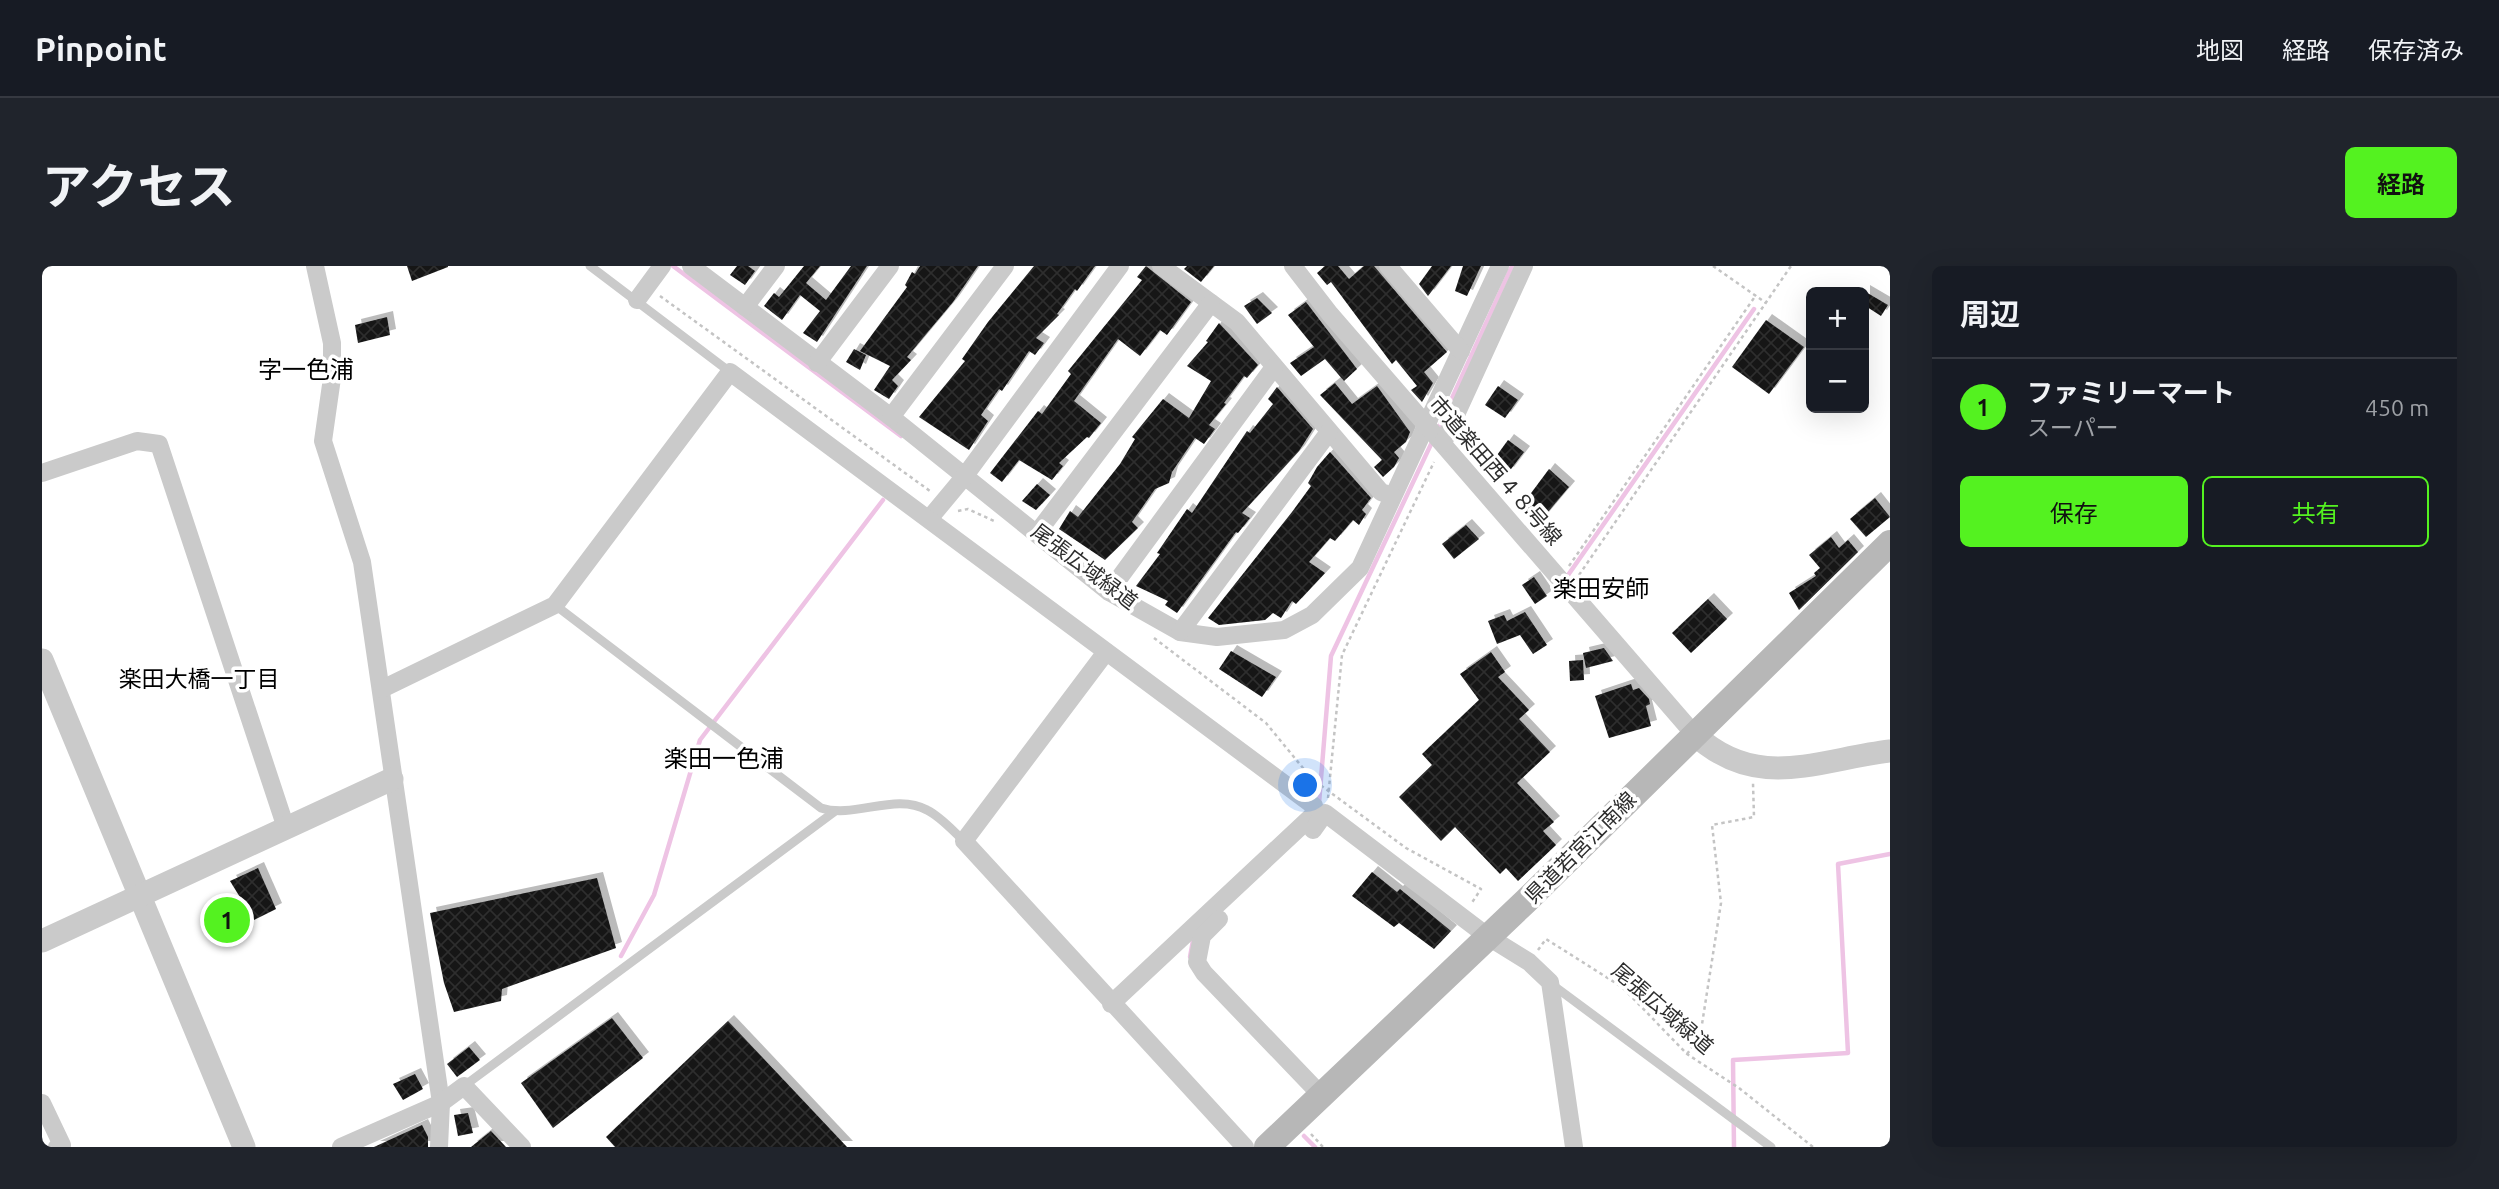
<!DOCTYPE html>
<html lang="ja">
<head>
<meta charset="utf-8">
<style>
	:root { --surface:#171b24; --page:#20242c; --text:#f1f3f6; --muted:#9ea1a6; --line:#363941; --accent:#54f220 }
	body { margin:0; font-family:Ubuntu,"Noto Sans JP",sans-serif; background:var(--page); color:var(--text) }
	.controls { position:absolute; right:21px; top:21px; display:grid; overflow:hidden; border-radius:10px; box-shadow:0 7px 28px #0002 }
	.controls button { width:63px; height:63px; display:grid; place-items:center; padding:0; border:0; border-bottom:2px solid var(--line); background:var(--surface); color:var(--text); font:35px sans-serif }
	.you { position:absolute; left:1264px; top:520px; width:24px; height:24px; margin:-18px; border:5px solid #fff; border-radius:50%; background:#1a73e8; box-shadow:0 0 0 10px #1a73e833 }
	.badge { display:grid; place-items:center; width:46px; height:46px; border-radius:50%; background:var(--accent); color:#111; font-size:23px; font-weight:700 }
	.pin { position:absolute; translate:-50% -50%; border:4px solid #fff; box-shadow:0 2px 7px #0006 }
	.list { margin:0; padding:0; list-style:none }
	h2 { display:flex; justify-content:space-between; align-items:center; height:91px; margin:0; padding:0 28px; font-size:30px }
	h2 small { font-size:23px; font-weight:400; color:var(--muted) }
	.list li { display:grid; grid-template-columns:46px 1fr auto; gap:21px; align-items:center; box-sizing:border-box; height:98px; padding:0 28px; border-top:2px solid var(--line) }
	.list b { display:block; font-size:26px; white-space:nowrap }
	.list p { margin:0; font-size:23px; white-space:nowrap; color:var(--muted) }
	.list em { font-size:23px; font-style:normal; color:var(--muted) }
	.actions { display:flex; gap:14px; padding:21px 28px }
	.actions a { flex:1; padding:16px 0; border:2px solid var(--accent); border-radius:10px; text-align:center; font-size:24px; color:var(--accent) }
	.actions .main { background:var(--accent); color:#111 }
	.map { position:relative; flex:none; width:1848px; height:881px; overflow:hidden; border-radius:10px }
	header { display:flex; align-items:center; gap:42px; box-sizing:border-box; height:98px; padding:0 35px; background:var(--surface); border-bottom:2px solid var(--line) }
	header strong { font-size:33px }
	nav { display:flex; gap:38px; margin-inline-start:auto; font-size:24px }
	.intro { display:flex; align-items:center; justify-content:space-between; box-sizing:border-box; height:168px; padding:0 42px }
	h1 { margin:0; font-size:49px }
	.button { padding:18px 32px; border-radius:10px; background:var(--accent); color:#111; font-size:24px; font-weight:700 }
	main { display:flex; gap:42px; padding:0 42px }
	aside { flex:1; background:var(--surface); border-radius:10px; box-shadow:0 7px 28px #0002 }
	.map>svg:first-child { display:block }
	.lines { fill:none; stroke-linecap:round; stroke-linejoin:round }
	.stream { stroke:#eec3e4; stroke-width:4.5 }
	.building { fill:url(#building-cross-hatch); filter:url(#shadow) }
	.path { stroke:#c4c4c4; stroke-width:2.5; stroke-dasharray:3.5 3.5; stroke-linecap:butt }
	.service { stroke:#cacaca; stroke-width:9 }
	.minor { stroke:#cacaca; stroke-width:18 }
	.tertiary { stroke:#cacaca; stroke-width:23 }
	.secondary { stroke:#b7b7b7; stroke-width:26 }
	.labels { text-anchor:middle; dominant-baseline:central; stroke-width:7; stroke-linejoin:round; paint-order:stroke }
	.street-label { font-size:21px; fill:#2d2d2d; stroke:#fff }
	.neighbourhood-label { font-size:23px; fill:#000; stroke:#fff }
	.quarter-label { font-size:24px; fill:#000; stroke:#fff }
</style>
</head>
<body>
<header>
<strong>Pinpoint</strong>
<nav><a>地図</a><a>経路</a><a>保存済み</a></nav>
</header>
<div class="intro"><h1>アクセス</h1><a class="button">経路</a></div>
<main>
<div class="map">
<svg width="1848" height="881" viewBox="0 0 1848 881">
	<defs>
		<pattern id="building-cross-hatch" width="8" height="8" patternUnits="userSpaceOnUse" patternTransform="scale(1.75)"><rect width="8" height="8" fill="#141414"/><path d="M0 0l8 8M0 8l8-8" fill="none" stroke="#2e2e2e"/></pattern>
		<filter id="shadow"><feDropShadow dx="6" dy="-6" stdDeviation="0" flood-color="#0004"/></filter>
	</defs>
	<rect width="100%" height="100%" fill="#fff"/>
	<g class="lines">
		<g class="stream">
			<path d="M631 0 859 170"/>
			<path d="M1396 163 1470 0"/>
			<path d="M1524 312 1712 43"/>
			<path d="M1277 537 1289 390 1391 174"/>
			<path d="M579 690 612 629 658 474 841 234"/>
			<path d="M1148 691 1152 669"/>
			<path d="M1262 870 1273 881"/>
			<path d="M1692 881 1691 794 1806 787 1796 598 1848 588"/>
		</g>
	</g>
	<g class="building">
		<path d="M365 0H406V1L370 15Z"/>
		<path d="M695 0H706L713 5 703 19 688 9Z"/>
		<path d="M762 0H778L764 17 784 34 809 0H825L775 76 761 67 778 45 758 29 740 54 722 40 732 27 737 31Z"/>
		<path d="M878 0H936L911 36 865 91 869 94 850 114 856 120 847 133 832 124 848 100 818 85 865 21 863 19 870 6 873 8Z"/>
		<path d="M992 0H1053L1035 25 1033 23 1015 48 1017 49 994 72 1002 77 993 89 987 85 960 125 957 123 939 149 946 155 927 184 877 151 923 95 920 93 946 56Z"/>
		<path d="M1104 0 1149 36 1125 69 1118 64 1098 90 1076 73 1032 135 1059 157 1047 172 1045 171 1017 197 1021 200 1010 214 977 194 960 216 948 207 996 145 1000 148 1029 108 1026 105 1100 14 1095 11Z"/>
		<path d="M1145 0H1172L1159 16 1142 3Z"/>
		<path d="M1283 0H1296L1307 13 1322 0H1332L1405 86 1382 106 1391 117 1380 136 1369 124 1375 120 1354 94 1350 98 1289 16 1285 19 1275 7Z"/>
		<path d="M1390 0H1409L1386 30 1377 18Z"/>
		<path d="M1421 0H1439L1425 30 1413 25Z"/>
		<path d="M1822 25 1846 39 1839 50 1822 39Z"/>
		<path d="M1215 32 1230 47 1215 58 1202 40Z"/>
		<path d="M1264 36 1315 103 1302 115 1283 93 1259 110 1248 97 1272 81 1246 49Z"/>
		<path d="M345 51 348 69 316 77 313 59Z"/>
		<path d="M1724 54 1762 81 1727 128 1690 101Z"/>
		<path d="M1177 57 1216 99 1205 112 1202 110 1182 137 1184 138 1167 159 1173 163 1162 178 1153 172 1130 206 1127 217 1113 223 1090 256 1096 262 1063 294 1017 263 1028 245 1036 251 1078 198 1093 173 1090 171 1121 133 1147 152 1169 115 1145 100 1166 76 1164 75Z"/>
		<path d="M812 83 824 89 818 104 804 96Z"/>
		<path d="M1293 117 1310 138 1335 120 1368 166 1364 176 1352 186 1357 192 1352 201 1341 211 1332 201 1340 194 1278 129Z"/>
		<path d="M1456 120 1476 134 1463 152 1443 139Z"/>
		<path d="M1235 121 1271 163 1257 185 1200 247 1208 252 1196 267 1194 266 1135 347 1123 339 1126 335 1094 320 1118 288 1115 287 1145 243 1150 247 1205 165 1208 167 1231 138 1226 133Z"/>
		<path d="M1466 174 1482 186 1466 207 1450 196Z"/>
		<path d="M1288 186 1329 232 1320 244 1324 248 1317 259 1311 254 1293 275 1288 272 1267 296 1283 307 1254 338 1250 335 1239 352 1231 347 1223 354 1177 359 1166 352 1250 246 1269 220 1266 217 1275 201Z"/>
		<path d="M1507 203 1527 221 1495 259 1478 242Z"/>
		<path d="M995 218 1008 229 994 244 980 235Z"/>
		<path d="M1833 232 1848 251 1824 271 1808 253Z"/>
		<path d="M1424 259 1437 273 1412 293 1400 278Z"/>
		<path d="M1789 271 1797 282 1806 274 1816 286 1757 344 1747 327 1774 310 1772 307 1778 302 1767 289Z"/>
		<path d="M1492 311 1505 330 1493 338 1480 319Z"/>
		<path d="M1666 333 1685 353 1649 387 1630 367Z"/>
		<path d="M1483 346 1505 379 1491 388 1478 369 1455 378 1446 355 1462 349 1465 355Z"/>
		<path d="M1562 382 1571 395 1544 402 1541 387Z"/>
		<path d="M1189 385 1234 411 1220 431 1177 403Z"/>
		<path d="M1449 386 1463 406 1456 411 1487 444 1477 453 1508 486 1475 517 1512 556 1501 565 1514 579 1476 615 1464 602 1458 608 1413 561 1399 575 1357 531 1390 499 1380 488 1437 434 1418 408Z"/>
		<path d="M1541 394 1542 414 1528 415 1527 395Z"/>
		<path d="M1589 418 1591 424 1597 422 1607 433 1608 438 1604 440 1609 460 1567 472 1553 430Z"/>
		<path d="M216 602 234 643 212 654 188 615Z"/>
		<path d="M1330 606 1355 626 1358 623 1409 665 1392 683 1357 657 1352 661 1310 630Z"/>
		<path d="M555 612 574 682 460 723 459 735 412 746 402 717 388 647Z"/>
		<path d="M570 752 601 792 511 862 479 817Z"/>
		<path d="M686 755 805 881H573L564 871Z"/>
		<path d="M427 781 438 794 415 811 405 798Z"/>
		<path d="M373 808 381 823 361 834 351 818Z"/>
		<path d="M426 847 431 867 416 870 412 849Z"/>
		<path d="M380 859 386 871V881H332Z"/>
		<path d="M449 865 464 881H429Z"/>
	</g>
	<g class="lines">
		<g class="path">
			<path d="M1671 0 1724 37"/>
			<path d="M618 30 888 225"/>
			<path d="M916 245 926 243 952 255"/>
			<path d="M1527 300 1714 29"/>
			<path d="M1537 309 1749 0"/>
			<path d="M1112 372 1224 457 1270 513 1281 521 1364 582 1439 623 1429 638"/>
			<path d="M1286 532 1300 389 1392 196"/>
			<path d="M1496 684 1504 673 1580 721 1645 788 1697 822 1771 881"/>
			<path d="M1645 788 1658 771 1679 637 1670 559 1712 551 1711 517"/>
			<path d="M1269 868 1281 881"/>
		</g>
		<g class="service">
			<path d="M548 0 688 106"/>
			<path d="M513 339 779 542C813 553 853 526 885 544 899 551 911 565 922 575"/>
			<path d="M1508 717 1729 881"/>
			<path d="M422 820 792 546"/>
		</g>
		<g class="minor">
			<path d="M273 0 290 77V112L281 175 320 296 399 837 397 881"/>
			<path d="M649 0 849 151 1067 326 1138 366 1175 371 1242 364 1270 349 1318 302 1458 0"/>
			<path d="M1119 0 1195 56 1339 226 1350 230"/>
			<path d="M1251 0 1288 48 1652 468"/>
			<path d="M1346 0 1419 85"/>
			<path d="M595 34 620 0"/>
			<path d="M703 41 734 0"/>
			<path d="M775 97 848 0"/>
			<path d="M849 151 963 0"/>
			<path d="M1401 177 1482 0"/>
			<path d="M0 207 95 175 117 178 244 562"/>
			<path d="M887 253 922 211 1078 0"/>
			<path d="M995 267 1169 37"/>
			<path d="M1067 326 1232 101"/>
			<path d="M1138 366 1287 166"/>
			<path d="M1064 386 922 575 1203 881"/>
			<path d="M340 423 513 339 688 106 1272 540 1271 549 1069 738"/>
			<path d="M1271 564 1283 547 1445 670 1487 696 1508 716 1532 881"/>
			<path d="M1177 653 1160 670 1155 696 1162 707 1279 829"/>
			<path d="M0 837 20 879 15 881"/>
			<path d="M299 881 399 837 422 820 480 881"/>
		</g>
		<g class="tertiary">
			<path d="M0 394 202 881"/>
			<path d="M1652 468C1715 526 1774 494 1848 485"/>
			<path d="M0 675 350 513"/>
		</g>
		<path class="secondary" d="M1225 881 1484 635 1848 277"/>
	</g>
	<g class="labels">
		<g class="street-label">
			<text transform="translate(1454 204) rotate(49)">市道楽田西４８号線</text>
			<text transform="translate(1043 300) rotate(37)">尾張広域緑道</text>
			<text transform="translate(1538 581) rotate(-45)">県道若宮江南線</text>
			<text transform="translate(1621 742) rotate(41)">尾張広域緑道</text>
		</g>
		<g class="neighbourhood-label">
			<text x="157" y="412">楽田大橋一丁目</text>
		</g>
		<g class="quarter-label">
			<text x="264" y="103">字一色浦</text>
			<text x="1559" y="322">楽田安師</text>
			<text x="682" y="492">楽田一色浦</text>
		</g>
	</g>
</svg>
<div class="controls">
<button>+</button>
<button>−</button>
</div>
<div class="you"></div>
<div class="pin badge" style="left:185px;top:654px">1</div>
</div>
<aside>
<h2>周辺<small></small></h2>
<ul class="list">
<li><span class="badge">1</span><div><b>ファミリーマート</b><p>スーパー</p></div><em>450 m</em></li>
</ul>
<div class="actions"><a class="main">保存</a><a>共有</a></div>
</aside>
</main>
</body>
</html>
